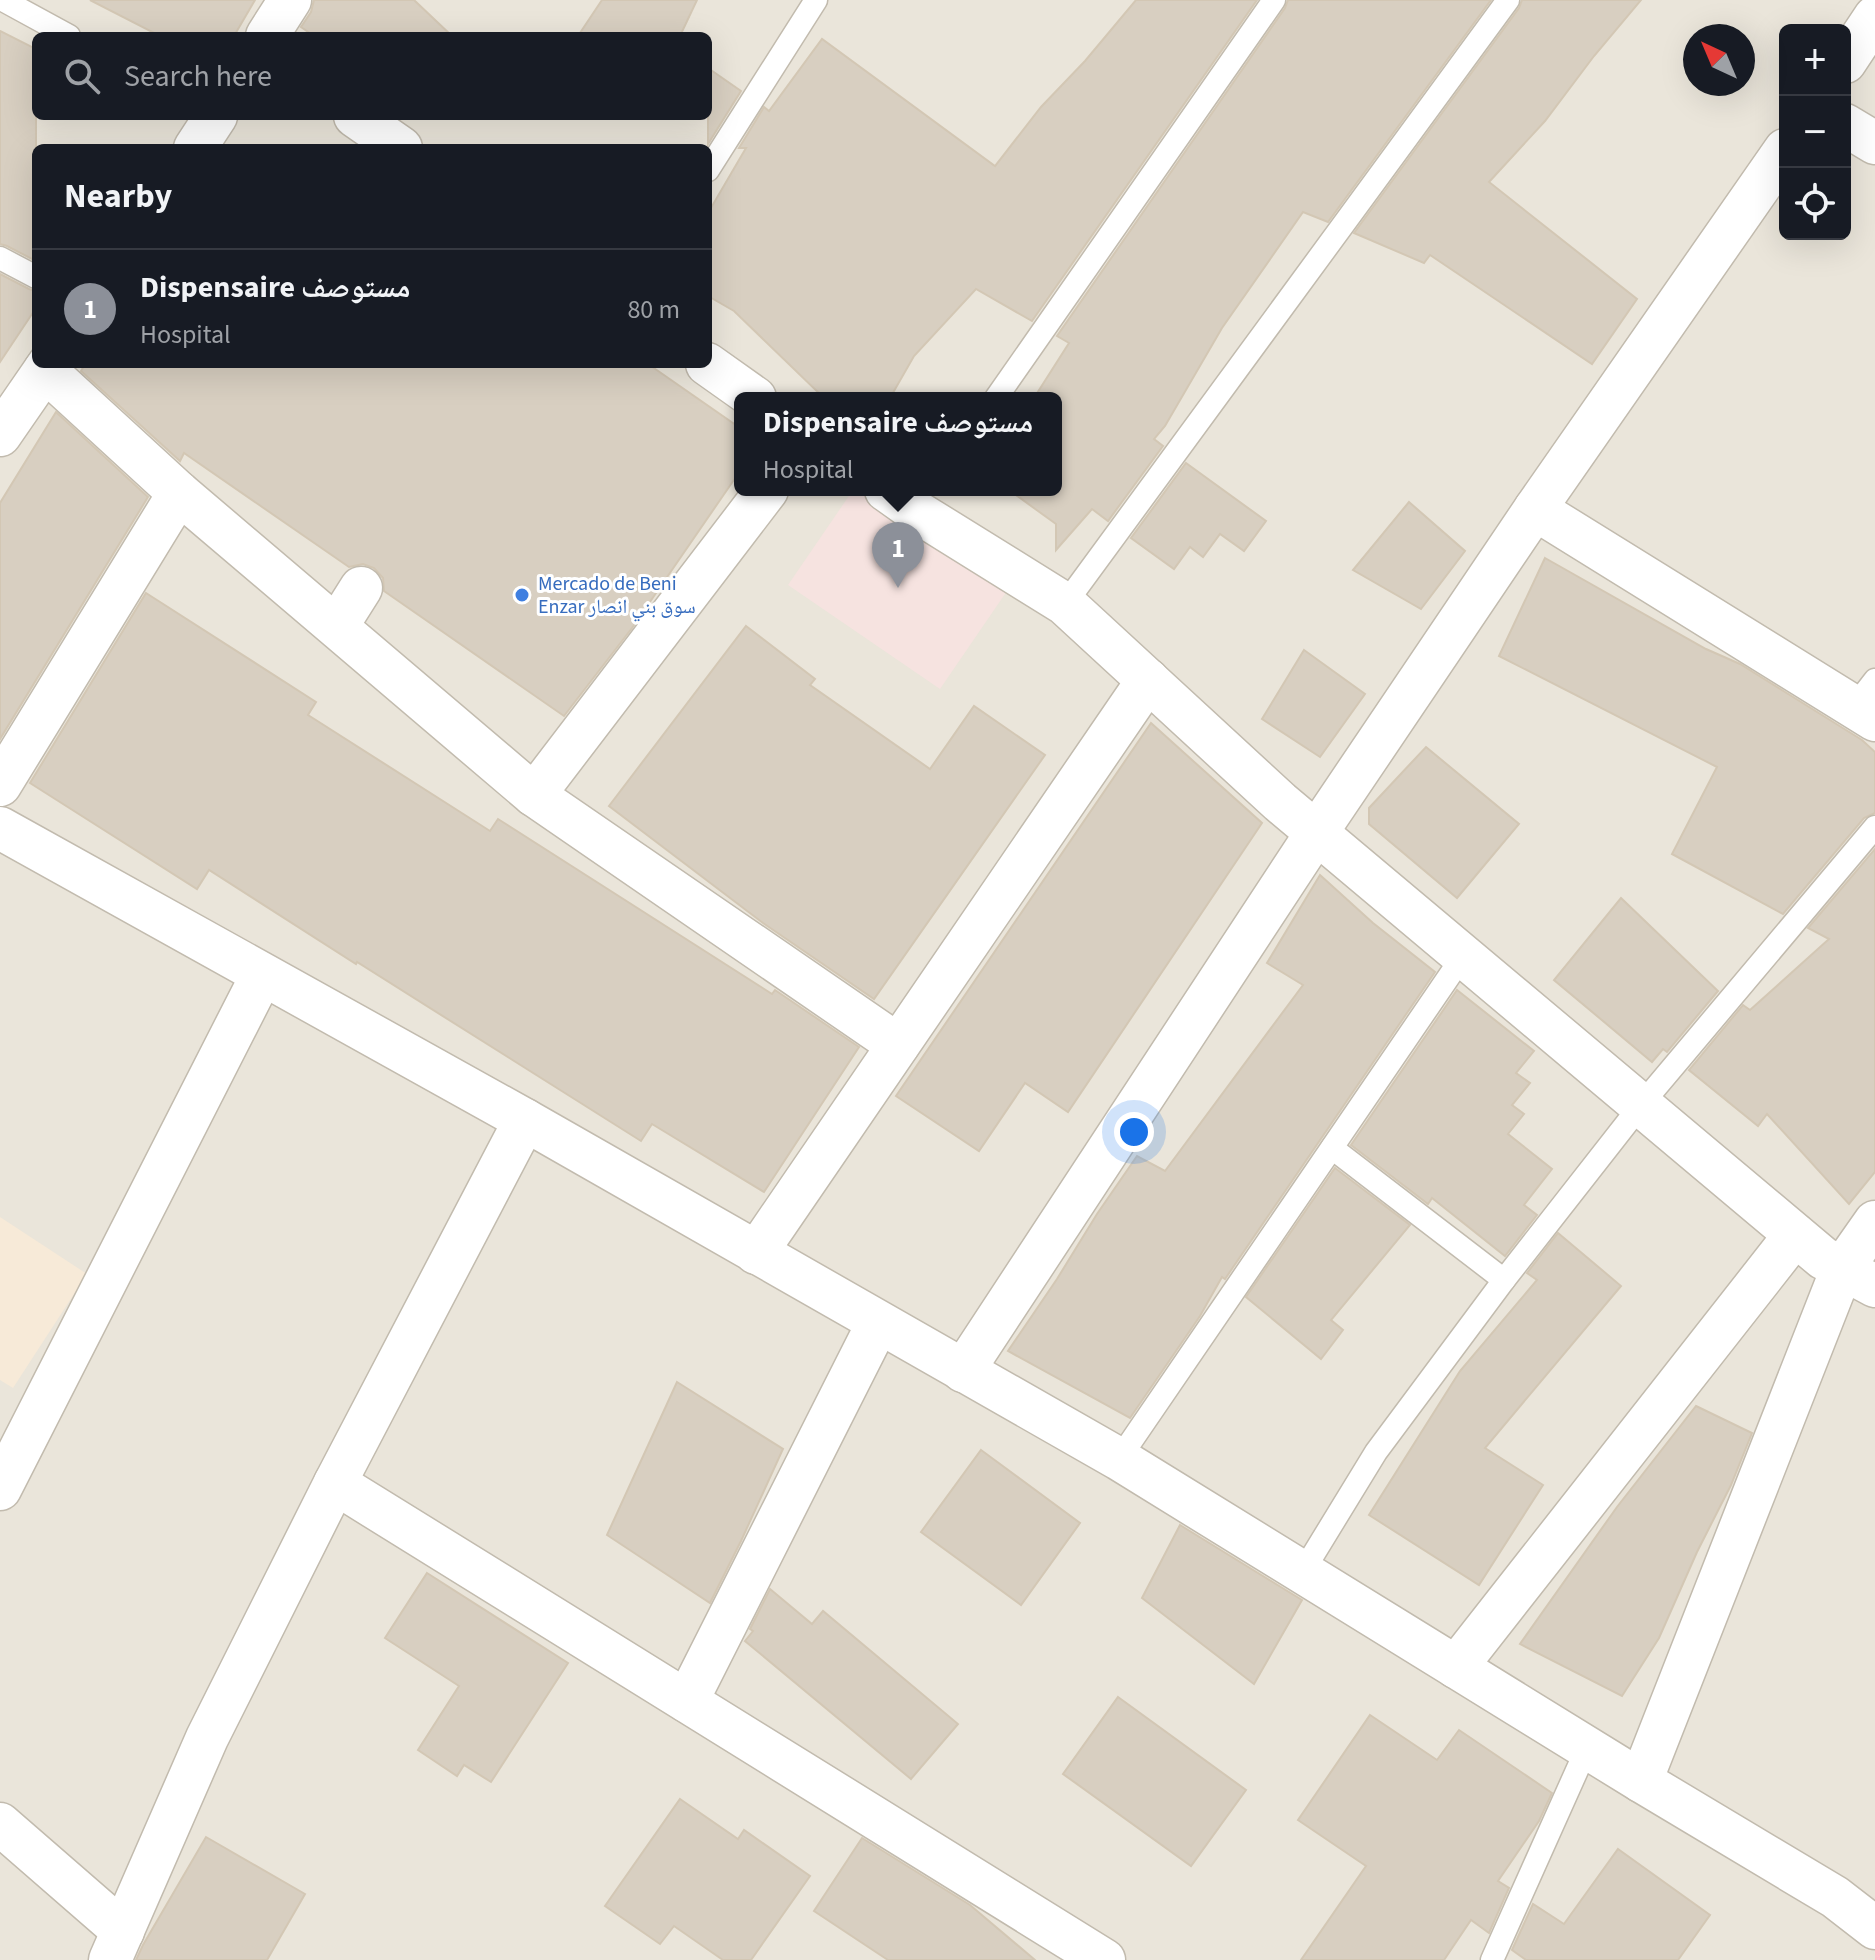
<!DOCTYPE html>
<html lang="en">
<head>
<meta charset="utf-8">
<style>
	:root { --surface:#171b24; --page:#20242c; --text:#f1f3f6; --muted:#9ea1a6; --line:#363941; --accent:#8c9099 }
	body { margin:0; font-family:"Source Sans 3","Noto Naskh Arabic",sans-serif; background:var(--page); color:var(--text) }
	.controls { position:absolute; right:24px; top:24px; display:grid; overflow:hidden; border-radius:12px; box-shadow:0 8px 32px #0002 }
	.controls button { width:72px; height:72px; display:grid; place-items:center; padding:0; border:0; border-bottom:2px solid var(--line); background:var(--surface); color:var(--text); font:40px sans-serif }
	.compass { position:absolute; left:1683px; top:24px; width:72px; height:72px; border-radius:50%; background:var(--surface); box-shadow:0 8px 32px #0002; rotate:316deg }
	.you { position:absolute; left:1134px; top:1132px; width:28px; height:28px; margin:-20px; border:6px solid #fff; border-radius:50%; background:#1a73e8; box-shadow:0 0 0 12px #1a73e833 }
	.badge { display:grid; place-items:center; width:52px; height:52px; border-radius:50%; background:var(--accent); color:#fff; font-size:26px; font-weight:700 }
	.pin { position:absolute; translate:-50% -66px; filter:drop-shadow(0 2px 4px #0008) }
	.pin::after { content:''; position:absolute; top:42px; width:28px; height:24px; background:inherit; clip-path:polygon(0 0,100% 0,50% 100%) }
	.popup { position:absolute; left:734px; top:392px; width:328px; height:104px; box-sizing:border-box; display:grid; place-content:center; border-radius:12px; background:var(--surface); filter:drop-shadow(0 2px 6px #0005); font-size:26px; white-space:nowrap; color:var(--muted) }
	.popup b { font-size:30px; color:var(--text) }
	.popup::after { content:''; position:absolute; left:50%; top:100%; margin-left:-16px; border:16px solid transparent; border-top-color:var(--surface) }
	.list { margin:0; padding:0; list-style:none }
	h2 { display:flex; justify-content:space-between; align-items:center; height:104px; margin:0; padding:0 32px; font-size:34px }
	h2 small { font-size:26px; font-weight:400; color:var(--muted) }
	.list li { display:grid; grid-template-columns:52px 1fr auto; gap:24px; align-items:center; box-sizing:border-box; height:120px; padding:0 32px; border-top:2px solid var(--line) }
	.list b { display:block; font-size:30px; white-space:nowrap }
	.list p { margin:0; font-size:26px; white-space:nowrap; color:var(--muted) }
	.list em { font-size:26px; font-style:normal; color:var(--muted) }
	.icon { flex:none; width:44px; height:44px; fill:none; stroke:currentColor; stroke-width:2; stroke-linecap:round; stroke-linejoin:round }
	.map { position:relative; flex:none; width:1875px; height:1960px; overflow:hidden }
	.search { position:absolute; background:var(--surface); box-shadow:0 8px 32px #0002; left:32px; top:32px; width:680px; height:88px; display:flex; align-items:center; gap:20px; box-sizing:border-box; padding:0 28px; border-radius:12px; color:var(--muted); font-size:30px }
	.panel { position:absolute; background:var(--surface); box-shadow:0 8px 32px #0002; left:32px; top:144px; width:680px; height:224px; border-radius:12px }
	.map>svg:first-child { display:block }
	.residential { fill:#eae5da; fill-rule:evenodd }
	.commercial { fill:#f7ead8 }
	.medical { fill:#f6e3e0 }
	.building { fill:#d8cfc1; stroke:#d3c7b4; stroke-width:2 }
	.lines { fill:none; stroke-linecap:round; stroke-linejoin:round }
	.lane-casing { stroke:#c2bbae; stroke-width:25 }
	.street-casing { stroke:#c2bbae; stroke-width:45 }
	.lane { stroke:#fff; stroke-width:22 }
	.street { stroke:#fff; stroke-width:42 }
	.shop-dot { fill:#3f7fe0; stroke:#fff; stroke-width:3 }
	.labels { text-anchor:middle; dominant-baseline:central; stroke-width:6; stroke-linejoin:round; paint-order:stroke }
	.shop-label { font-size:20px; fill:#366cbe; stroke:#fff; text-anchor:start }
</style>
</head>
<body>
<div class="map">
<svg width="1875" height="1960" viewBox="0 0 1875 1960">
	<rect width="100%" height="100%" fill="#f6f3ec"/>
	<path class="residential" d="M0 0H1875V1960H0ZM1785 30H1845V234H1785ZM36 36H708V116H36ZM1695 36H1743V84H1695ZM36 148H708V364H36ZM740 398H1056V490H740Z"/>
	<path class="commercial" d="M0 1217 87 1274 13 1388 0 1380Z"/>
	<path class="medical" d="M853 490H859L1007 591 940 689 788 585Z"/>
	<g class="building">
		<path d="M90 0H255L234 36H160Z"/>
		<path d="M314 0H414L452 36H314L301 27 311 12Z"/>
		<path d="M602 0H697L680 36H578Z"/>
		<path d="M1136 0H1257L1032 321 976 289 914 356 890 398H824L734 311 708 296V213L746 148H739L764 107 769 111 822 39 995 166 1041 107 1085 61Z"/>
		<path d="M1288 0H1491L1328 222 1303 212 1222 328 1165 426 1154 439 1163 446 1108 521 1092 509 1056 550V524L1009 490H1056V398H1034L1069 343 1057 336 1285 8Z"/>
		<path d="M1522 0H1641L1594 56 1545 121 1489 182 1637 299 1592 364 1430 255 1424 263 1354 233 1519 8Z"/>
		<path d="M0 31 36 49V261L7 246 0 244Z"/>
		<path d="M708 68 741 91 708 144Z"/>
		<path d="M0 274 29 289 36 291V308L0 362Z"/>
		<path d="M85 364H648L740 428V471L632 628 564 716 384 591 383 578 374 568 363 564 349 567 184 453 180 461 81 371Z"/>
		<path d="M56 412 148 497 0 739V503Z"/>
		<path d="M1186 463 1266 521 1244 551 1220 534 1203 557 1190 547 1174 569 1131 538Z"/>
		<path d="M1409 502 1465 551 1421 609 1353 570Z"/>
		<path d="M1545 558 1706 649 1740 664 1862 740 1875 752V813L1864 818 1783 914 1672 854 1717 767 1499 656Z"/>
		<path d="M146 593 316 702 308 715 490 831 498 819 772 994 775 990 859 1047 764 1192 652 1124 641 1141 357 962 356 964 209 870 197 889 30 783Z"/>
		<path d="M746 626 815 679 810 685 930 769 974 706 1045 755 874 999 763 923 609 806Z"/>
		<path d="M1304 650 1365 694 1320 757 1262 719Z"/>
		<path d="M1151 723 1262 823 1068 1112 1025 1083 979 1151 896 1096Z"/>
		<path d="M1426 747 1519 824 1457 898 1369 824V808Z"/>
		<path d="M1875 849V1172L1849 1204 1767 1114 1758 1126 1689 1070 1743 1005 1750 1010 1829 939 1808 928Z"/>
		<path d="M1320 875 1373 923 1435 972 1225 1279 1222 1277 1200 1316 1130 1418 1008 1351 1057 1279 1097 1214 1137 1156 1165 1171 1303 985 1267 963Z"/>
		<path d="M1621 898 1718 991 1667 1052 1663 1049 1652 1062 1554 980Z"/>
		<path d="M1457 990 1534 1051 1516 1073 1530 1083 1512 1105 1524 1114 1508 1134 1552 1169 1524 1205 1537 1215 1505 1256 1432 1198 1428 1204 1351 1145Z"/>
		<path d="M1335 1168 1410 1225 1331 1320 1343 1330 1321 1359 1246 1297Z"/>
		<path d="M1558 1233 1621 1286 1485 1448 1543 1485 1479 1585 1369 1515 1460 1371 1537 1280 1527 1273Z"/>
		<path d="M677 1382 783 1449 741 1541 710 1603 607 1535Z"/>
		<path d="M1696 1406 1752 1433 1731 1485 1697 1552 1659 1638 1622 1696 1520 1644 1617 1507Z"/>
		<path d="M981 1450 1080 1523 1021 1605 921 1532Z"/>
		<path d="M1180 1525 1302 1600 1254 1684 1142 1598Z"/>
		<path d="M427 1573 568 1663 491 1782 464 1765 457 1776 418 1750 459 1686 385 1638Z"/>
		<path d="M770 1589 812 1624 823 1611 958 1724 911 1779 745 1641 753 1631 750 1629Z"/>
		<path d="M1118 1697 1246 1790 1191 1866 1063 1774Z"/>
		<path d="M1370 1715 1437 1760 1459 1730 1552 1793 1539 1821 1498 1881 1509 1888 1489 1933 1471 1920 1444 1960H1301L1366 1866 1298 1820Z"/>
		<path d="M680 1799 738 1839 744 1830 810 1876 751 1960H723L674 1926 660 1944 605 1906Z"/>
		<path d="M206 1837 305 1894 267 1960H136L143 1945Z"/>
		<path d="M862 1838 970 1905 1035 1960H888L814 1911Z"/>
		<path d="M1618 1849 1710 1915 1678 1960H1526L1512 1950 1533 1904 1564 1924Z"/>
	</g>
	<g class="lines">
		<defs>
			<g id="lane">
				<path d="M3 0 69 36"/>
				<path d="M708 170 816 0"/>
				<path d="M0 258 36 277"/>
				<path d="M996 398 1274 0"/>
				<path d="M1065 604 1508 0"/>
				<path d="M1854 707 1875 680"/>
				<path d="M1332 1148 1504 1280"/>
				<path d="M1119 1459 1463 956"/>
				<path d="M1302 1573 1376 1452 1504 1280 1641 1105 1875 827"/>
				<path d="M1492 1960 1587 1748"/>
			</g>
			<g id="street">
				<path d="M267 36 290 0"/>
				<path d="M1845 62 1875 17"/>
				<path d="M355 116 401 148"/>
				<path d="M1845 125 1875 143"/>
				<path d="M195 148 216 116"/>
				<path d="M707 364 755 398"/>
				<path d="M45 370 179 493 534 795"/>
				<path d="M0 435 49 364"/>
				<path d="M767 490 534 795 898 1045"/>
				<path d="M886 490 917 512 1065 604 1280 802 1823 1258 1875 1286"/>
				<path d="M1535 509 1875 720"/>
				<path d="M337 626 361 588"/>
				<path d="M0 785 179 493"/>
				<path d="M0 828 525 1120 1119 1459 1641 1781 1835 1897 1875 1928"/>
				<path d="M756 1253 1148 680"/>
				<path d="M963 1371 1317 832 1535 509 1785 150"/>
				<path d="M335 1483 1104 1960"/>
				<path d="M0 1489 262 975"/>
				<path d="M1456 1667 1795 1235"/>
				<path d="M687 1701 878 1323"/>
				<path d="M1641 1781 1842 1269 1875 1222"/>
				<path d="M0 1824 123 1931"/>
				<path d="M110 1960 207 1738 335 1483 525 1120"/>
			</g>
		</defs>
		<use href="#lane" class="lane-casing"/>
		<use href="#street" class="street-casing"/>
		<use href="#lane" class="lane"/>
		<use href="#street" class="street"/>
	</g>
	<circle class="shop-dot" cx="522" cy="595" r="8"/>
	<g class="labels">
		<g class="shop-label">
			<text x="538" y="584">Mercado de Beni<tspan x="538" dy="23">Enzar سوق بني انصار</tspan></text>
		</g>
	</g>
</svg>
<div class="controls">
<button>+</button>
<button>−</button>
<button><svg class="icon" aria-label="locate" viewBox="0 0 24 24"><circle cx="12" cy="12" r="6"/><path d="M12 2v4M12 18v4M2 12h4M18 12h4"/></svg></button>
</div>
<svg class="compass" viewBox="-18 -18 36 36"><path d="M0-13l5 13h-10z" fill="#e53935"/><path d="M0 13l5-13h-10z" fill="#9ea1a6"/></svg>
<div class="you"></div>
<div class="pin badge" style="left:898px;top:588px">1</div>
<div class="popup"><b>Dispensaire مستوصف</b>Hospital</div>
<div class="search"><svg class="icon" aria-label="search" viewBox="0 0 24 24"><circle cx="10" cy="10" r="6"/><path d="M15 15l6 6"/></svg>Search here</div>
<section class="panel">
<h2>Nearby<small></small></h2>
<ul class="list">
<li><span class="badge">1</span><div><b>Dispensaire مستوصف</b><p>Hospital</p></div><em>80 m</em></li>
</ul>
</section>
</div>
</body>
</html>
